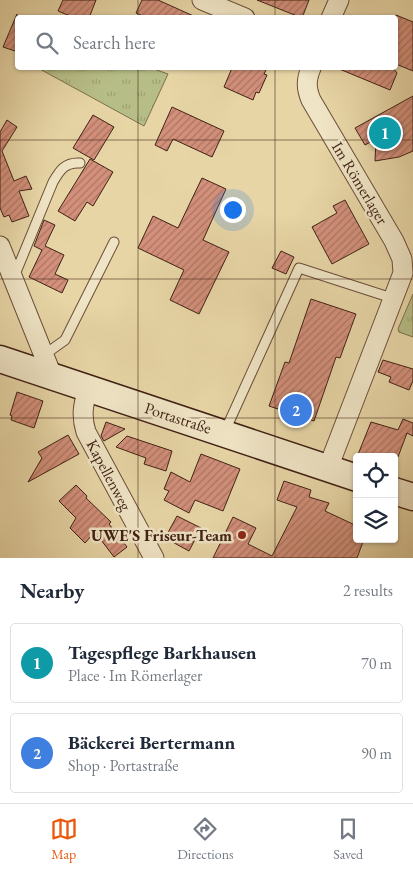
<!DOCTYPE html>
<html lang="en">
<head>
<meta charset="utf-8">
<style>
	:root { --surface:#fff; --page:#f6f6f7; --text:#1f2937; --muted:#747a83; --line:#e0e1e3; --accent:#ea580c }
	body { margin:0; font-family:"EB Garamond",serif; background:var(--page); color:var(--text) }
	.controls { position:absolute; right:15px; bottom:15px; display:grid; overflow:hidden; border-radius:5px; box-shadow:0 1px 4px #0004 }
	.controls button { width:45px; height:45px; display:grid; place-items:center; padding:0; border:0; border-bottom:1px solid var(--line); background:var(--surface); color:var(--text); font:25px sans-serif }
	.you { position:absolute; left:232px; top:209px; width:18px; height:18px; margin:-12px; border:4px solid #fff; border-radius:50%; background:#1a73e8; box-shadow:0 0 0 8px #1a73e833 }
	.badge { display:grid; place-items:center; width:32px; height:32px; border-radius:50%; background:var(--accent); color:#fff; font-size:16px; font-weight:700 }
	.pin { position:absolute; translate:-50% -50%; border:2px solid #fff; box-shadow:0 1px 5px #0006 }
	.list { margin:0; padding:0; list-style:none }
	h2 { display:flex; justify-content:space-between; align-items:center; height:65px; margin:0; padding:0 20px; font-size:21px }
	h2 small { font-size:16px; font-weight:400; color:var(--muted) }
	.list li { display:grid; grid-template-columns:32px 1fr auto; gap:15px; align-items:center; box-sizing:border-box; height:80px; margin:0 10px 10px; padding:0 10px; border:1px solid var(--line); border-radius:5px }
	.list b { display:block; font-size:19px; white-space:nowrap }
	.list p { margin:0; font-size:16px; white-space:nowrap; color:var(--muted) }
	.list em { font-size:16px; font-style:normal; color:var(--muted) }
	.icon { flex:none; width:28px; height:28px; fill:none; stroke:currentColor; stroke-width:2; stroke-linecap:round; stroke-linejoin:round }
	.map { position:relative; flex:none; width:413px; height:558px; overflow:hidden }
	.search { position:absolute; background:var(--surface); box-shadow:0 1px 4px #0004; left:15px; right:15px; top:15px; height:55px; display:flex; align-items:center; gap:12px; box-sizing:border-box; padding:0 18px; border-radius:5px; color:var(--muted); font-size:19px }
	.sheet { height:245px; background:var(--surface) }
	nav { display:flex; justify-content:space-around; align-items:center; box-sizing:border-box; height:70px; border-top:1px solid var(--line); background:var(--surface); font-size:14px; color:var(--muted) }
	nav a { display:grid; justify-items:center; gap:2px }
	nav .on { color:var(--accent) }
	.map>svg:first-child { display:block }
	.grass { fill:url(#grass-tufts); stroke:#7c6f4d }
	.building { fill:url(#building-hatch); stroke:#402114 }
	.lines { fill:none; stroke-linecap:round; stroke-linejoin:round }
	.lane-casing { stroke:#6a4e38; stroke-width:11 }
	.street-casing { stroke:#6a4e38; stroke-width:21 }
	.secondary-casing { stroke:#402114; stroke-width:29 }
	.lane { stroke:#efe4c5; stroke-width:9 }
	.street { stroke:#efe4c5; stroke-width:19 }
	.secondary { stroke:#efe4c5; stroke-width:26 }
	.grid { fill:none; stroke:#402114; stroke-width:1; stroke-opacity:0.55 }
	.poi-dot { fill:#8f2418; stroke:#efe4c5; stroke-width:2 }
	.labels { text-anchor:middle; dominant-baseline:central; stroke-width:5; stroke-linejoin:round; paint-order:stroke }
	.street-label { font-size:16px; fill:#402114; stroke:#efe4c5 }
	.poi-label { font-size:16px; font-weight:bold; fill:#402114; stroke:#efe4c5; text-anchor:end }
</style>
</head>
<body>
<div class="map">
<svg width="413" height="558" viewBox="0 0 413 558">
	<defs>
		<pattern id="grass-tufts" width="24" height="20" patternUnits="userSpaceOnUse" patternTransform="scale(1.25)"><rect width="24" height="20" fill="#b7bd86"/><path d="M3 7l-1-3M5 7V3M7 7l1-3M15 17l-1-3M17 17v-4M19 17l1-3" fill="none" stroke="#9ea273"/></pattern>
		<pattern id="building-hatch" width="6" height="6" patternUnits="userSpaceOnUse" patternTransform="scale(1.25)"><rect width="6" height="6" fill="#d3907b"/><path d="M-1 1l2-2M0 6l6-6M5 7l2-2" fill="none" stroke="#ad7564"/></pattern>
	</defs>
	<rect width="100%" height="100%" fill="#e7d5a6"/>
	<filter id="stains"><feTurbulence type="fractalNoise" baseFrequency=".004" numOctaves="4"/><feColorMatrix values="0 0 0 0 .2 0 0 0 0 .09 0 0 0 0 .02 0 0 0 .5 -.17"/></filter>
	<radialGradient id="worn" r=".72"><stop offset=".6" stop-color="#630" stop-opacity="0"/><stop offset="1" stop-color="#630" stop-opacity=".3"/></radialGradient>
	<g class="grass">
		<path d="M38 68H151L168 74 144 126Z"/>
		<path d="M413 294V337L399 332 398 329Z"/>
	</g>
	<g class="building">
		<path d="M63 0H96L89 18H75L58 11Z"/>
		<path d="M142 0H158L198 18H147L136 13Z"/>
		<path d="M257 0H309L302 18Z"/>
		<path d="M17 14 18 44 15 51 3 47Z"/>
		<path d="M396 15 413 22V71L396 64Z"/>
		<path d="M232 68H267L264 74 267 75 259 93 256 92 253 100 224 87Z"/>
		<path d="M337 68H393L397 73 390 90Z"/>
		<path d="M413 96V151L399 157 375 161 376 139 365 145 355 128Z"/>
		<path d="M172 107 224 131 212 157 173 139 167 151 155 145Z"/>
		<path d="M93 115 114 127 94 160 73 148Z"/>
		<path d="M7 120 17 127 2 151 14 181 26 176 32 189 19 191 29 216 12 222 9 215 4 217 0 208V132Z"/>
		<path d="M90 159 113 172 93 206 87 202 75 221 58 211Z"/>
		<path d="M202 178 226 189 203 240 229 252 199 314 170 300 184 270 138 248 153 216 178 228Z"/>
		<path d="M345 200 369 244 332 264 312 227 337 213 333 206Z"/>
		<path d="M44 220 55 225 45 246 64 255 55 274 68 280 62 293 29 277 42 250 34 246Z"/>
		<path d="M281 251 294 257 286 274 272 268Z"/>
		<path d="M311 299 356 314 340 358 336 357 314 421 269 406 285 362 289 363Z"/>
		<path d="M383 360 413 369V381L409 390 389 382 391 377 378 372Z"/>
		<path d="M17 392 43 401 34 428 11 420 12 416 10 415Z"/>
		<path d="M403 419 413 423V436L407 433 398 457H357L371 422 398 430Z"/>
		<path d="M106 422 125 429 104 441 101 436Z"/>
		<path d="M68 435 79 454 28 482 42 458 38 452Z"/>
		<path d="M127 436 172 451 166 471 144 464 146 458 116 447Z"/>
		<path d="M201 454 240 469 223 511 195 500 189 513 164 500 169 491 164 489 171 472 190 482Z"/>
		<path d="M284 481 311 490 309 497 329 503 325 511 357 526V539H364L357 558H213L233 517 256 528 248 544 272 556 297 507 277 500Z"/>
		<path d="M76 485 87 496 86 498 111 522 109 524 127 547 114 557 98 536 96 538 92 535 85 543 70 528 76 518 59 501Z"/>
		<path d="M177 516 201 528 189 551 165 538Z"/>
	</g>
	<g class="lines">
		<defs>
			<g id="lane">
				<path d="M14 277 53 182C60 170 65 162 80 163"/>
				<path d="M44 355 65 340 114 242"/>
				<path d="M225 431 299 268 395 299"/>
			</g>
			<g id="street">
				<path d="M202 0 245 18"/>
				<path d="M331 18 339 0"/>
				<path d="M311 68C306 80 306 88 311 100L394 241 402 259 403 273 328 468"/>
				<path d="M0 246 53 378"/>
				<path d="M88 389C83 405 81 416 86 432L154 558"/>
			</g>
			<g id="secondary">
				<path d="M0 359 357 478"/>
				<path d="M394 491 413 497"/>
			</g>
		</defs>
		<use href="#lane" class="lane-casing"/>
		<use href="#street" class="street-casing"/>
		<use href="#secondary" class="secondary-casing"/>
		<use href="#lane" class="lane"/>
		<use href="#street" class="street"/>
		<use href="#secondary" class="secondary"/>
	</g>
	<path class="grid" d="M138 0V18M275 0V18M138 68V558M275 68V558M0 140H413M0 279H413M0 418H413"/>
	<circle class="poi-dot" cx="242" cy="535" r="5"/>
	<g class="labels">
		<g class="street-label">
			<text transform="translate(360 183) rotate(59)">Im Römerlager</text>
			<text transform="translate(178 418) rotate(18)">Portastraße</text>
			<text transform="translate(109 475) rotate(62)">Kapellenweg</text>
		</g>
		<g class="poi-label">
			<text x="232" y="535">UWE'S Friseur-Team</text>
		</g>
	</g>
	<rect width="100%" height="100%" filter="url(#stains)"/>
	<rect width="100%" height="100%" fill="url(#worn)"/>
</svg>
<div class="controls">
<button><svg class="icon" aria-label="locate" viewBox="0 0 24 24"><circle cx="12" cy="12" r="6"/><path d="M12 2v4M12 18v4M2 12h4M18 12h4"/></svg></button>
<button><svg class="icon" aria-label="layers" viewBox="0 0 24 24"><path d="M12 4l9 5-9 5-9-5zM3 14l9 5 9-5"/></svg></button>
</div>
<div class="you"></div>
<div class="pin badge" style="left:385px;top:133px;background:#0f9aa8">1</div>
<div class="pin badge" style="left:296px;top:410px;background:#3f7fe0">2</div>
<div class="search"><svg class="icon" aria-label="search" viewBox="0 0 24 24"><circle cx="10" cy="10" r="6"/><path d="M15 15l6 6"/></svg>Search here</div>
</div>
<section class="sheet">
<h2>Nearby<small>2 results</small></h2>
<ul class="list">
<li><span class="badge" style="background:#0f9aa8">1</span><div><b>Tagespflege Barkhausen</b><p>Place · Im Römerlager</p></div><em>70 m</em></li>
<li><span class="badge" style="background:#3f7fe0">2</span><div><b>Bäckerei Bertermann</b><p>Shop · Portastraße</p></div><em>90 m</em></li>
</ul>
</section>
<nav>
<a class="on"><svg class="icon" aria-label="map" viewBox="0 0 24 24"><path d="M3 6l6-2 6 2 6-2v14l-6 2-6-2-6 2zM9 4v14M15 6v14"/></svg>Map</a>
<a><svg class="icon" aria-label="directions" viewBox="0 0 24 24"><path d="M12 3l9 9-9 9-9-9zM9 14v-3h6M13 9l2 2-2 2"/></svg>Directions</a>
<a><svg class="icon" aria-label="saved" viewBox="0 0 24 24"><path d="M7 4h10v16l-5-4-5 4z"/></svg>Saved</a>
</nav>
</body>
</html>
